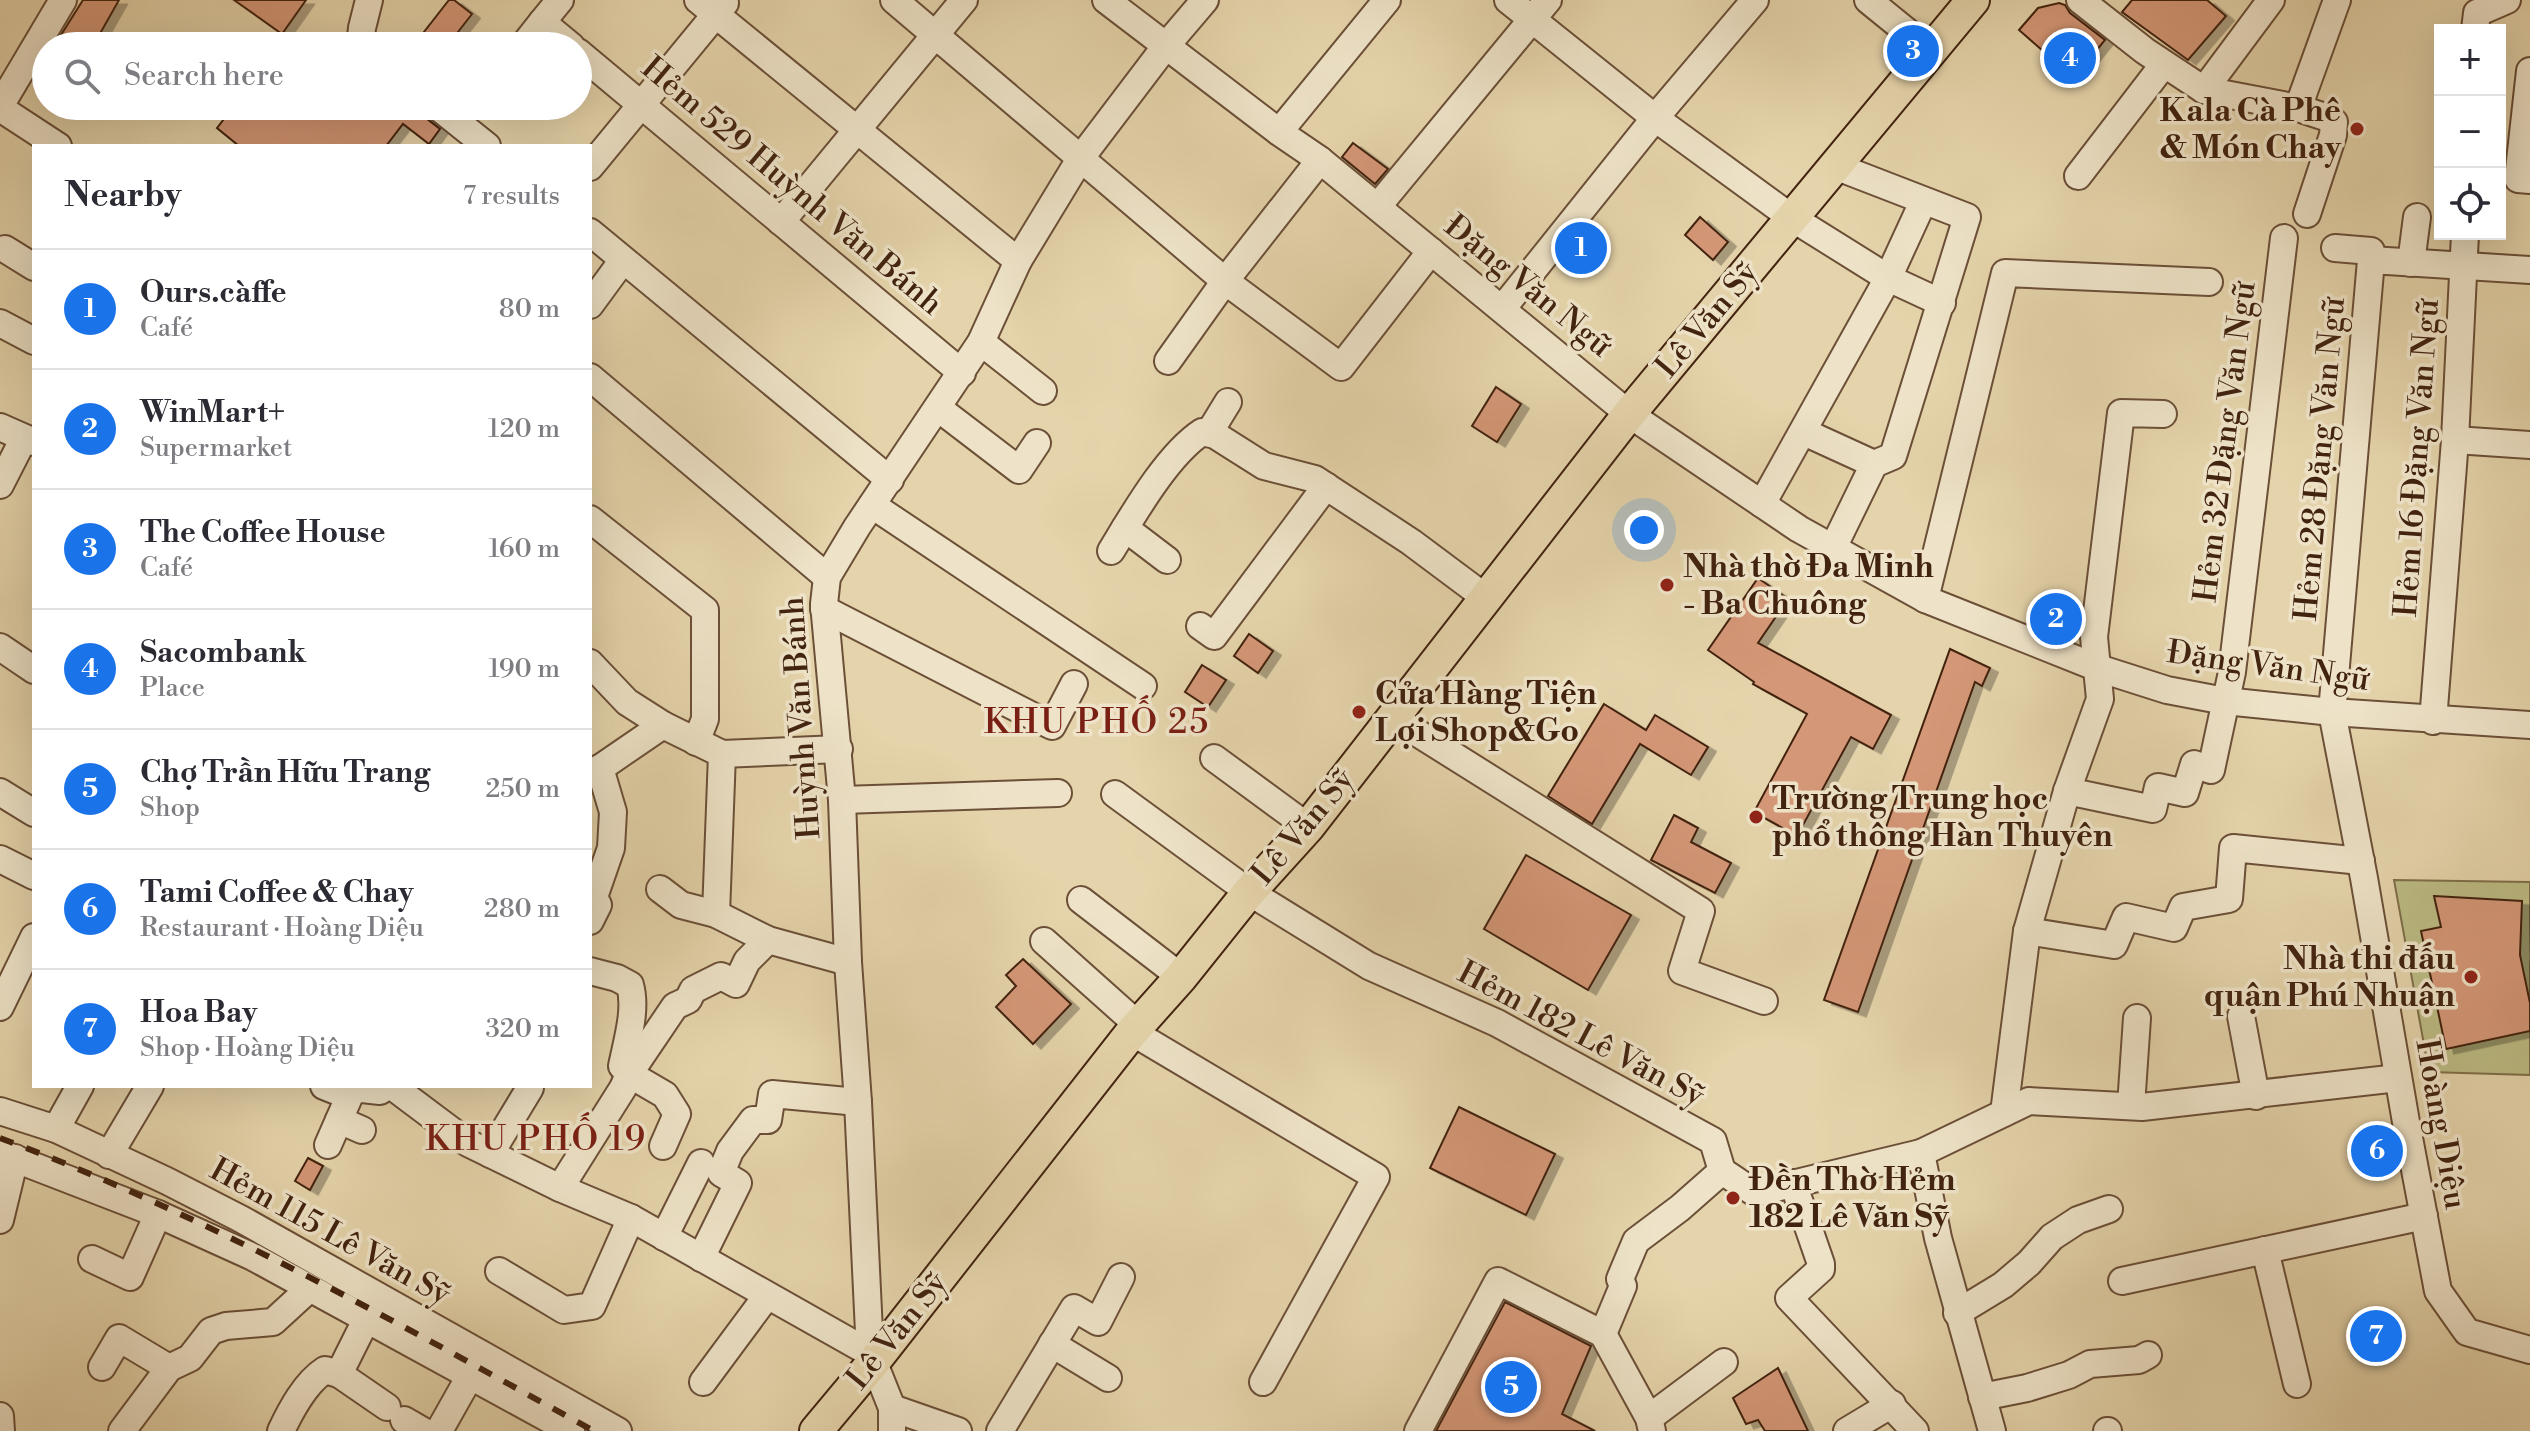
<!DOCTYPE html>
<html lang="en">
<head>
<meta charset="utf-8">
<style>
	:root { --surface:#fff; --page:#f2f2f3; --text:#2b2b33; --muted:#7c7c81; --line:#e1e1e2; --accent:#1a73e8 }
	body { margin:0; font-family:"Libre Bodoni",serif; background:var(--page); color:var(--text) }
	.controls { position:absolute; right:24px; top:24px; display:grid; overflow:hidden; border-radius:0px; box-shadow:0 8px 32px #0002 }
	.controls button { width:72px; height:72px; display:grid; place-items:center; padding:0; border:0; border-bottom:2px solid var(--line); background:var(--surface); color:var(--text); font:40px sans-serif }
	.you { position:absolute; left:1644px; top:530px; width:28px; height:28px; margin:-20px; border:6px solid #fff; border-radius:50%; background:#1a73e8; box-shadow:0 0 0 12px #1a73e833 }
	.badge { display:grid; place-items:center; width:52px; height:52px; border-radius:50%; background:var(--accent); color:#fff; font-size:26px; font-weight:700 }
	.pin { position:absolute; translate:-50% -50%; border:4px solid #fff; box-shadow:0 2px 8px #0006 }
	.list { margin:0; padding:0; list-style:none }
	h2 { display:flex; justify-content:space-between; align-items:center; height:104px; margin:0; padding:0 32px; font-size:34px }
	h2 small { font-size:26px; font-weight:400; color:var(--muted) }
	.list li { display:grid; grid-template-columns:52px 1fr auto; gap:24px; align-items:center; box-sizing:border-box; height:120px; padding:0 32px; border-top:2px solid var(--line) }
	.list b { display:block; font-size:30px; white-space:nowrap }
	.list p { margin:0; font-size:26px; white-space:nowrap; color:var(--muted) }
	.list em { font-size:26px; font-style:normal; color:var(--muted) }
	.icon { flex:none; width:44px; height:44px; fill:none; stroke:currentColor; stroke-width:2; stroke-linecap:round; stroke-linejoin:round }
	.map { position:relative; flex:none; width:2530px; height:1431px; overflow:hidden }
	.search { position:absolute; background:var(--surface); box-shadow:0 8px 32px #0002; left:32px; top:32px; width:560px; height:88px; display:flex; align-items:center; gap:20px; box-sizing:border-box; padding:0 28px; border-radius:44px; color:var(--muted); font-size:30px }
	.panel { position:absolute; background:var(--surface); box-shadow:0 8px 32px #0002; left:32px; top:144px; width:560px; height:944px; border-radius:0px }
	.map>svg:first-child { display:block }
	.green { fill:#bcbb84; stroke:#7f6f4a; stroke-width:2 }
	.building { fill:#d49777; stroke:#422310; stroke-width:2; filter:url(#shadow) }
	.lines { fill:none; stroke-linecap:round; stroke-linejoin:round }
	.minor-casing { stroke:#6b4f37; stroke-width:30 }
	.major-casing { stroke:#422310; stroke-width:36 }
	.minor { stroke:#eee3c8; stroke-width:26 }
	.major { stroke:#e5d4ab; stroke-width:32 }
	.rail { stroke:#422310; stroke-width:6; stroke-dasharray:14 14; stroke-linecap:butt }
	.poi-dot { fill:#8f2418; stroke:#eee3c8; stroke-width:3 }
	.labels { text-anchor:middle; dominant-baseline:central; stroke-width:7; stroke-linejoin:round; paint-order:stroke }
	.poi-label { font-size:32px; font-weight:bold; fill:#422310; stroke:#eee3c8; text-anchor:start }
	.street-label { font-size:32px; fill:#422310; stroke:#eee3c8 }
	.neighbourhood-label { font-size:34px; letter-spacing:2px; fill:#7a1f14; stroke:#eee3c8 }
</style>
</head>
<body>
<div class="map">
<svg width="2530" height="1431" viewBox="0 0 2530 1431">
	<defs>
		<filter id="shadow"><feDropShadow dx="8" dy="4.5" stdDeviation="0" flood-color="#0004"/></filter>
	</defs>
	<rect width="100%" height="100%" fill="#e5d4ab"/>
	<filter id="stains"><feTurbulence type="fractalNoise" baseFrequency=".0025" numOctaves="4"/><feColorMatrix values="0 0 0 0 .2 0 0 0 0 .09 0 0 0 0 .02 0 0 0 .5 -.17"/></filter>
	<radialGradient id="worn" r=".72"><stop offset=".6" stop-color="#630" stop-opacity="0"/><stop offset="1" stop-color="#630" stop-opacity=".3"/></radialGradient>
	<path class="green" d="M2394 880 2530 882V1075L2429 1072Z"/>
	<g class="building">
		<path d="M83 0H119L93 46H54Z"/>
		<path d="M234 0H306L282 34Z"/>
		<path d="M449 0H454L472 14 447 46H413Z"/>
		<path d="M2132 0H2207L2226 16 2188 60 2122 12Z"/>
		<path d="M2059 3 2065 5 2070 13 2105 40 2074 78 2019 30 2038 8Z"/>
		<path d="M234 106H421L426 118 440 129 429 144 403 124 386 146H239L217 128Z"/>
		<path d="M1353 143 1388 169 1375 184 1342 157Z"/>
		<path d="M1700 217 1728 242 1713 260 1685 235Z"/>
		<path d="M1496 387 1521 404 1497 442 1472 426Z"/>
		<path d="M1758 578 1788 599 1758 643 1891 715 1873 749 1851 737 1797 836 1754 812 1807 714 1753 684 1754 682 1708 650Z"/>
		<path d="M1249 634 1273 651 1258 673 1234 656Z"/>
		<path d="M1950 649 1990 668 1982 686 1975 682 1858 1012 1824 1000Z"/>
		<path d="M1202 665 1226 680 1208 707 1185 692Z"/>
		<path d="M1604 704 1646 730 1655 715 1708 747 1691 775 1640 744 1592 824 1548 796Z"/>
		<path d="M1674 815 1698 828 1691 842 1731 863 1715 893 1651 860Z"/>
		<path d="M1526 855 1631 915 1588 990 1484 929Z"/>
		<path d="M2434 896 2522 901 2520 955 2530 1003V1031L2446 1049 2421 931 2441 927Z"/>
		<path d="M1023 959 1071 1004 1033 1044 996 1007 1016 986 1006 975Z"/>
		<path d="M1459 1107 1555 1154 1526 1215 1430 1168Z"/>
		<path d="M308 1158 323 1166 310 1190 295 1181Z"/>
		<path d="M1505 1302 1591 1346 1562 1414 1595 1431H1436Z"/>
		<path d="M1778 1368 1808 1431H1765L1758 1420 1746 1424 1733 1398Z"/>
	</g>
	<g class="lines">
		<defs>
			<g id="minor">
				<path d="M560 0 542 22 571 46"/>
				<path d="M698 0 1018 261"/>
				<path d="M894 0 1225 281 1341 367 1431 251"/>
				<path d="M1106 0 1279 132 1320 160 1629 414 1799 529 1925 599 2098 668 2167 690 2225 701 2332 712 2530 725"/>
				<path d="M1508 0 1655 118 1792 218 1888 278 1942 303"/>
				<path d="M1868 0 1932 52"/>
				<path d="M2080 0 2145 51 2204 90 2298 108 2331 119 2334 122 2333 135 2307 214"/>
				<path d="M2475 30 2477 13 2507 0"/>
				<path d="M360 46 362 28 369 0"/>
				<path d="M523 46 542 22"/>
				<path d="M578 52 962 373"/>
				<path d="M2530 71 2518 179 2530 180"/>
				<path d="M2204 90 2271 0"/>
				<path d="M0 106 63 0"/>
				<path d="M437 106 487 146"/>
				<path d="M0 108 58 146"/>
				<path d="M2298 108 2337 0"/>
				<path d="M1279 132 1387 0"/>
				<path d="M590 167 725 3"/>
				<path d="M2078 176 2164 64"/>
				<path d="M1378 206 1548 0"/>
				<path d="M781 222 964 0"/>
				<path d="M590 232 890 480"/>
				<path d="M2335 248 2371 251V260"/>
				<path d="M5 249 34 267"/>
				<path d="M2411 263 2417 217"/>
				<path d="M2530 270 2371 260 2332 712 2364 878 2406 1122 2438 1291 2467 1332 2530 1350"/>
				<path d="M590 305 623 260"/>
				<path d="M1502 309 1655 118 1755 0"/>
				<path d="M0 323 34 341"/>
				<path d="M981 342 1043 391"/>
				<path d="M1168 361 1225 281 1320 160"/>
				<path d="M590 377 827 577"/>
				<path d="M938 408 1019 470 1037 443"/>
				<path d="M0 427 34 442"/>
				<path d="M1804 432 1874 464"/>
				<path d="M1209 433 1228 402"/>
				<path d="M2455 440 2530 445"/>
				<path d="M0 485 24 438"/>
				<path d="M1762 504 1888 278 1923 202"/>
				<path d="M872 505 1143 686"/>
				<path d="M590 519 705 610V719L696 742"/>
				<path d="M1125 528 1167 560"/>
				<path d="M1833 548 1874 464 1893 456 1967 217 1835 166"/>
				<path d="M1111 551C1133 515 1167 455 1202 432L1215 435 1264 466 1315 479 1411 542 1486 598"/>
				<path d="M1925 599 2005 273 2209 282"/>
				<path d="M824 609 1052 726 1074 684"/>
				<path d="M1200 626 1214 636 1326 486"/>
				<path d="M0 647 34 670"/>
				<path d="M590 663 627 702 663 725 722 754 839 749"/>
				<path d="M1392 717 1701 911 1682 971 1764 1001"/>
				<path d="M2433 721 2455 440 2465 234"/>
				<path d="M1214 758 1308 827"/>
				<path d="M590 775 663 725"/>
				<path d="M2067 791 2153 809 2158 787 2185 793 2194 764 2211 770 2232 672 2284 238"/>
				<path d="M0 792 34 813"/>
				<path d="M1115 794 1249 892 1369 966 1497 1023 1713 1141 1722 1171 1755 1193 1921 1153 2029 1101 2142 1107 2398 1078"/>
				<path d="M842 800 1058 793"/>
				<path d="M0 859 34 876"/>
				<path d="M660 889 681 905 716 914 768 940 848 962"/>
				<path d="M1081 900 1181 977"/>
				<path d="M716 914 722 754"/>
				<path d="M590 921 598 905 594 897 611 848 613 812 600 768"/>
				<path d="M2027 931 2114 945 2126 917 2174 928 2183 907 2229 899 2233 848 2361 861"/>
				<path d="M1044 941 1138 1025"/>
				<path d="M590 971 617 978 630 985C637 1010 627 1041 622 1066L629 1074 665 1095 677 1114 663 1146"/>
				<path d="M0 1007 34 937"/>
				<path d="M2241 1016 2256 1096"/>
				<path d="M1132 1032 1376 1177 1263 1382"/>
				<path d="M324 1086 349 1096"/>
				<path d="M392 1086 468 1143 560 1188 631 1218 870 1353"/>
				<path d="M2131 1106 2137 1018"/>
				<path d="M0 1111 56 1129 167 1181 241 1219 618 1431"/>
				<path d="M2004 1113 2027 931 2067 791 2100 699 2094 637 2121 413 2163 414"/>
				<path d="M339 1120 362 1130"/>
				<path d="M56 1129 80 1086"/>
				<path d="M328 1145 353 1088 380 1091 386 1086"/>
				<path d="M0 1153 158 1214 253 1257 571 1431"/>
				<path d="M1921 1153 1938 1238 1992 1431"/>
				<path d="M490 1154 530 1088 528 1086"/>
				<path d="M109 1155 150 1086"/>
				<path d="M1793 1183 1821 1264V1269L1789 1298 1915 1431"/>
				<path d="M560 1188 623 1088 629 1074 675 1006 688 1000 693 990 721 976 736 984 747 961 768 940"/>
				<path d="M0 1220 15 1158"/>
				<path d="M664 1237 701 1163"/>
				<path d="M2265 1250 2297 1384"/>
				<path d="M701 1258 738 1183 721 1173 730 1151 753 1120H768L772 1094 858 1102"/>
				<path d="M92 1259 130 1277 158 1214"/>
				<path d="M499 1271 564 1310 592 1306 631 1218"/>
				<path d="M2122 1281 2424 1216"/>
				<path d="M1957 1313 2003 1285 2029 1263 2052 1237 2078 1220 2109 1209"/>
				<path d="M1603 1334 1623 1286 1620 1279 1636 1241 1680 1208 1722 1171"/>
				<path d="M1603 1334 1649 1418 1652 1431"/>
				<path d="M1052 1344 1108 1378"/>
				<path d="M102 1367 119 1338 169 1368"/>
				<path d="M339 1374 387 1407"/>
				<path d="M703 1382 766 1297"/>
				<path d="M1982 1397 2027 1388 2069 1375 2090 1364 2139 1360 2148 1355"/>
				<path d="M892 1408 958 1431"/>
				<path d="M0 1416 1 1431"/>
				<path d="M1649 1418 1724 1362"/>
				<path d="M404 1420 423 1431"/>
				<path d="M122 1431 169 1368 190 1358 211 1331 226 1326 273 1322 309 1289"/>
				<path d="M281 1431C291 1410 305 1383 325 1370L339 1374 366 1320"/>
				<path d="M439 1431 470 1376"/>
				<path d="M892 1431V1408L870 1353 858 1102 848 962 842 800 824 604 827 577 857 527 981 342 1018 261 1080 159 1165 47 1205 0"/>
				<path d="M1000 1431 1074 1308 1098 1322 1121 1277"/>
				<path d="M1418 1431 1498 1281 1603 1334"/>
				<path d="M1847 1431 1892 1404"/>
				<path d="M2107 1431H2108"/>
			</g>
			<path id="major" d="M816 1431 872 1364 1132 1032 1181 977 1249 892 1308 827 1629 414 1973 0"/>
		</defs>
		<use href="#minor" class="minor-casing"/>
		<use href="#major" class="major-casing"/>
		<use href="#minor" class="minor"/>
		<use href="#major" class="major"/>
		<path class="rail" d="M0 1138C208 1216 400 1324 594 1431"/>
	</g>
	<g class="poi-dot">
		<circle cx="2357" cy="129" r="8"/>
		<circle cx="1667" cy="585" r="8"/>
		<circle cx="1359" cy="712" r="8"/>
		<circle cx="1756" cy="817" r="8"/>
		<circle cx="2471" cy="977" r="8"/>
		<circle cx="1733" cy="1198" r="8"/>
	</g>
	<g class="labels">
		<g class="poi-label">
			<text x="2341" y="111" text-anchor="end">Kala Cà Phê<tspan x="2341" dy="37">&amp; Món Chay</tspan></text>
			<text x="1683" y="567">Nhà thờ Đa Minh<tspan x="1683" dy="37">- Ba Chuông</tspan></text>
			<text x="1375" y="694">Cửa Hàng Tiện<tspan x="1375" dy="37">Lợi Shop&amp;Go</tspan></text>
			<text x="1772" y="799">Trường Trung học<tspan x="1772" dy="37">phổ thông Hàn Thuyên</tspan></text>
			<text x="2455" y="959" text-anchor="end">Nhà thi đấu<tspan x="2455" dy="37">quận Phú Nhuận</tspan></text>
			<text x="1749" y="1180">Đền Thờ Hẻm<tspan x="1749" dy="37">182 Lê Văn Sỹ</tspan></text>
		</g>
		<g class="street-label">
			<text transform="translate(792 186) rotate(40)">Hẻm 529 Huỳnh Văn Bánh</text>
			<text transform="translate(1528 286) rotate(39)">Đặng Văn Ngữ</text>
			<text transform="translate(1707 320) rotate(-50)">Lê Văn Sỹ</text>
			<text transform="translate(2225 442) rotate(-83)">Hẻm 32 Đặng Văn Ngữ</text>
			<text transform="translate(2417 458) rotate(-86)">Hẻm 16 Đặng Văn Ngữ</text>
			<text transform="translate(2320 459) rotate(-85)">Hẻm 28 Đặng Văn Ngữ</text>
			<text transform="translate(2268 666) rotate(8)">Đặng Văn Ngữ</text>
			<text transform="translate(801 718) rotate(-94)">Huỳnh Văn Bánh</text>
			<text transform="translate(1303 827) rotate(-50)">Lê Văn Sỹ</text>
			<text transform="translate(1581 1034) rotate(28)">Hẻm 182 Lê Văn Sỹ</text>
			<text transform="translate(2441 1124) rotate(80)">Hoàng Diệu</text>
			<text transform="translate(330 1232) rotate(29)">Hẻm 115 Lê Văn Sỹ</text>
			<text transform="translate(897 1331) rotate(-51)">Lê Văn Sỹ</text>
		</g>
		<g class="neighbourhood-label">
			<text x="1097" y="723">KHU PHỐ 25</text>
			<text x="536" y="1140">KHU PHỐ 19</text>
		</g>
	</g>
	<rect width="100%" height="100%" filter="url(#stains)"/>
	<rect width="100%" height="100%" fill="url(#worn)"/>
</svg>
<div class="controls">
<button>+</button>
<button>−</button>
<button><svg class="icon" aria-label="locate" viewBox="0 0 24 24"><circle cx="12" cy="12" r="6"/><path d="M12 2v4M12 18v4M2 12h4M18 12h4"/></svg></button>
</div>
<div class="you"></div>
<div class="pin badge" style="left:1581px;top:248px">1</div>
<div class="pin badge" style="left:2056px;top:619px">2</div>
<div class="pin badge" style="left:1913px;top:51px">3</div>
<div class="pin badge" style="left:2070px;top:58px">4</div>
<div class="pin badge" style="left:1511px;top:1387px">5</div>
<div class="pin badge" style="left:2377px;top:1151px">6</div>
<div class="pin badge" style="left:2376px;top:1336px">7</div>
<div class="search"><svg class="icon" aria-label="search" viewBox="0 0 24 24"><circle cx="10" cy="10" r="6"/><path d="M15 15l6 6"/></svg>Search here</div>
<section class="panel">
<h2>Nearby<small>7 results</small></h2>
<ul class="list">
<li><span class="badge">1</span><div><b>Ours.càffe</b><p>Café</p></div><em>80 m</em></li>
<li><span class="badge">2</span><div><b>WinMart+</b><p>Supermarket</p></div><em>120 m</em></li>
<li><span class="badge">3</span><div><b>The Coffee House</b><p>Café</p></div><em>160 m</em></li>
<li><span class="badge">4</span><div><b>Sacombank</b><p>Place</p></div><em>190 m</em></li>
<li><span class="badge">5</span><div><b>Chợ Trần Hữu Trang</b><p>Shop</p></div><em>250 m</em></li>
<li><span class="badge">6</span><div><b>Tami Coffee &amp; Chay</b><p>Restaurant · Hoàng Diệu</p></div><em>280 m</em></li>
<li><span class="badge">7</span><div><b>Hoa Bay</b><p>Shop · Hoàng Diệu</p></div><em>320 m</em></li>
</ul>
</section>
</div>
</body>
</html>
